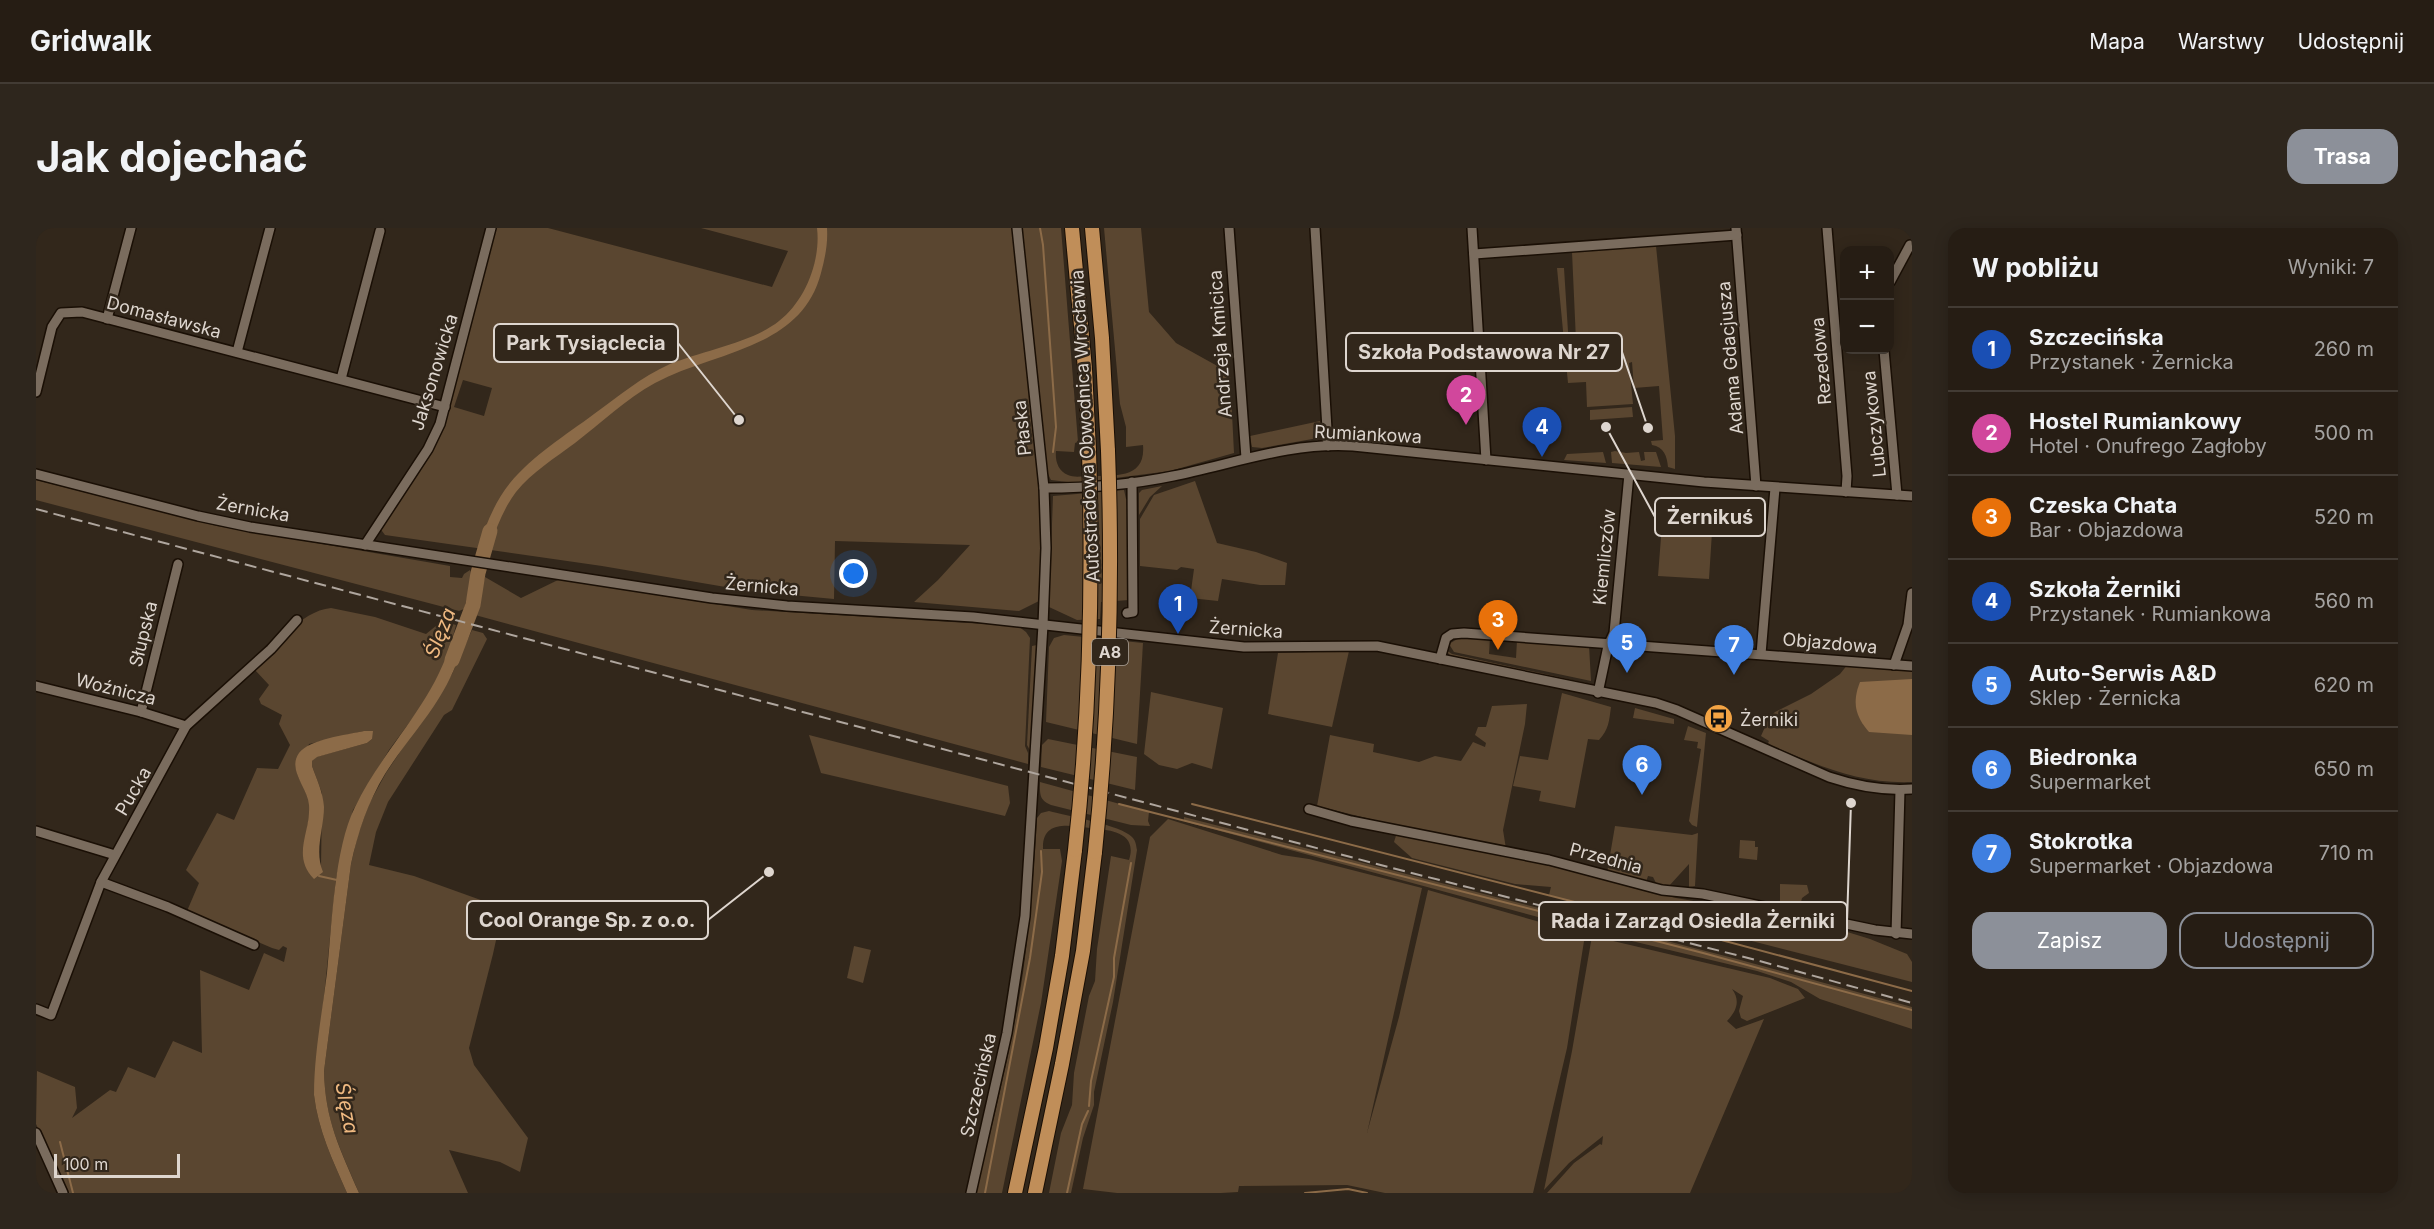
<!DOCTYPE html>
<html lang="pl">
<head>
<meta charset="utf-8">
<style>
	:root { --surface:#261d14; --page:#2e261d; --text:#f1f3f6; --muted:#a4a2a0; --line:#423b34; --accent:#8c9099 }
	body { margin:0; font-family:Inter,sans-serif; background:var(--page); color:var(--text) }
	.controls { position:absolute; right:18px; top:18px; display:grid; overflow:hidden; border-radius:12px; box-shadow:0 3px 15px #0003 }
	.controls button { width:54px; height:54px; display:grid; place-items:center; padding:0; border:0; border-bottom:2px solid var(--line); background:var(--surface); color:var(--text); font:30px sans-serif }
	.scale { position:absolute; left:18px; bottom:15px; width:126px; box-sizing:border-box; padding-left:6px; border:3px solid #ded6cf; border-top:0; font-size:16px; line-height:21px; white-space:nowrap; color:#ded6cf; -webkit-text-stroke:4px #32271b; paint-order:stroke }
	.you { position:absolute; left:818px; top:346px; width:21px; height:21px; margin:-15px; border:4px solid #fff; border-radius:50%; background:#1a73e8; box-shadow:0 0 0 9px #1a73e833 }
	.badge { display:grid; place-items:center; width:39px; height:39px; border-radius:50%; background:var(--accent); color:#fff; font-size:20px; font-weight:700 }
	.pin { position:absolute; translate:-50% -50px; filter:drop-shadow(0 2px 3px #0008) }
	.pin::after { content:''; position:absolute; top:32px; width:21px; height:18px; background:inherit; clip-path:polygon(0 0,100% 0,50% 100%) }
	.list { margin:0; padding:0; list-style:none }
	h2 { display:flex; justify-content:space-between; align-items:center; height:78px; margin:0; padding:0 24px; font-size:26px }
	h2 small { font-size:20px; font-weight:400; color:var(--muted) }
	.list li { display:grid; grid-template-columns:39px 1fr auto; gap:18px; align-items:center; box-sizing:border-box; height:84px; padding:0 24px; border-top:2px solid var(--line) }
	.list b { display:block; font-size:22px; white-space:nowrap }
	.list p { margin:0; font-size:20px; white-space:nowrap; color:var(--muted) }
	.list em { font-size:20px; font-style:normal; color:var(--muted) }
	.actions { display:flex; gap:12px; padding:18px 24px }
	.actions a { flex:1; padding:14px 0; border:2px solid var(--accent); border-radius:18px; text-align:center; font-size:21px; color:var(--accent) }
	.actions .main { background:var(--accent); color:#fff }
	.map { position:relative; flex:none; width:1876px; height:965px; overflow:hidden; border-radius:18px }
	header { display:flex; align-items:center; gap:36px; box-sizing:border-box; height:84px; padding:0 30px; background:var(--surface); border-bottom:2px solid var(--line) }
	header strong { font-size:28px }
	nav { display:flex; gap:33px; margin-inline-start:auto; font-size:21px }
	.intro { display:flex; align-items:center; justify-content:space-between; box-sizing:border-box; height:144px; padding:0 36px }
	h1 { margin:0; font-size:42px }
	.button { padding:15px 27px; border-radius:18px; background:var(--accent); color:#fff; font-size:21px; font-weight:700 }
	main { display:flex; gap:36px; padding:0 36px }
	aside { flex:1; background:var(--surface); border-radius:18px; box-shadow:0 3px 15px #0003 }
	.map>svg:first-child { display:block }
	.green { fill:#5a4630; fill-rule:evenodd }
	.water { fill:#8c6b48 }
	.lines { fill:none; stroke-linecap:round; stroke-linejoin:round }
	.stream { stroke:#8c6b48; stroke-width:2 }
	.river { stroke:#8c6b48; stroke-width:15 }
	.minor-casing { stroke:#1a0f05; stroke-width:12 }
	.highway-casing { stroke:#1a0f05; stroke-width:16 }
	.minor { stroke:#7a6c5e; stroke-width:9 }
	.highway { stroke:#c08e59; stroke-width:14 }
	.rail { stroke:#afa69e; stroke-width:2; stroke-dasharray:12 6; stroke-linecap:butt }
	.highway-bridge-casing { stroke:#1a0f05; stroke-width:16; stroke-linecap:butt }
	.highway-bridge { stroke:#c08e59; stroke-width:14 }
	.labels { text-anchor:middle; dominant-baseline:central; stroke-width:5; stroke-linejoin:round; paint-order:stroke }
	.shield { fill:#32271b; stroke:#aaa299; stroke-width:1.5 }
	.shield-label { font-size:16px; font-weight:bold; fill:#ded6cf }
	.street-label { font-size:18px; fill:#ded6cf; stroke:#32271b }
	.poi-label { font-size:18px; fill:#ded6cf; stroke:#32271b; text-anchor:start }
	.water-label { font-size:20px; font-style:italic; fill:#efb981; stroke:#32271b }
	.leader { fill:none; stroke:#ded6cf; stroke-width:2 }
	.callout-dot { fill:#ded6cf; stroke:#32271b; stroke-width:2 }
	.callout { fill:#32271b; stroke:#ded6cf; stroke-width:2 }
	.callout-label { font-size:20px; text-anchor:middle; font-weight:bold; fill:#ded6cf }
</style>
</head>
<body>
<header>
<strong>Gridwalk</strong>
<nav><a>Mapa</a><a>Warstwy</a><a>Udostępnij</a></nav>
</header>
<div class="intro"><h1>Jak dojechać</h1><a class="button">Trasa</a></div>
<main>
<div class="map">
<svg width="1876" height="965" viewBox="0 0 1876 965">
	<rect width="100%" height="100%" fill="#32271b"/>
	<g class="green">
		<path d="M459 0H512L736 59 752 23 665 0H977L1003 237 1006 314 1003 373 983 383 878 374 902 352 934 317 799 313 798 371 713 363 566 338 349 307 343 299 393 224ZM427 152 456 160 448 188 418 179Z"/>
		<path d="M985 0H1025L1042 214 1039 215 1038 224 1020 223C1019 233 1022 243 1032 247 1038 250 1048 248 1055 248 1079 247 1110 251 1107 217L1090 219V199L1084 176 1068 0H1105L1113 84 1140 115 1194 145 1198 225 1134 243 1040 255 1015 252 1012 246Z"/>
		<path d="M1620 18 1639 208V241L1632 239C1631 228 1628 219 1616 217L1615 213 1627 212 1623 158 1598 160 1596 134 1593 135 1597 176 1551 179 1550 154 1532 155 1521 40H1528L1534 135H1541L1536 24Z"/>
		<path d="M1596 179 1597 189 1554 192V182Z"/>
		<path d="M1284 193 1286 203 1282 210 1226 220 1216 219 1214 208Z"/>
		<path d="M1579 223 1590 225 1603 224 1605 233 1609 232 1608 224H1620L1625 239 1576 235 1575 224Z"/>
		<path d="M1567 224 1570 235 1528 232 1531 226Z"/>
		<path d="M0 252 181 298 414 338V349L426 350 428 346 434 342 436 352 428 381 423 383 0 272Z"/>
		<path d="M1159 253 1181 315 1220 324 1251 335 1249 357H1224L1186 351 1182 373 1154 370 1158 341 1145 339 1141 342 1104 338V291L1118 267Z"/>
		<path d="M1126 258 1114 269 1103 287V265L1106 262Z"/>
		<path d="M1088 262 1090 271H1093V372L1065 374 1064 391 1041 392 1013 379 1017 268Z"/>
		<path d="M1628 271H1642L1641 302 1676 304 1673 351 1622 348Z"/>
		<path d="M449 349 485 370 524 351 716 382 982 398 990 404 994 410 989 518 992 525V536L439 387Z"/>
		<path d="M295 380 339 389 390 406 406 393 420 397 411 431 393 468 353 522 317 582 300 650 278 867C282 902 297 933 311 965H32L0 896 1 843 39 859 41 880 36 890 74 862 80 864 92 839 119 850 137 813 166 825 164 742 213 762 228 725 248 734 251 720 247 718 243 722 236 720 151 683 163 655 150 642 181 585 198 592 221 540 242 541 254 517 243 496 246 487 225 476 223 471 233 457 219 442C237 420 264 383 295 380ZM328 503H336V511L331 515 280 529 276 533V538L286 565 285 639 267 629 274 581 273 571 261 546 273 516Z"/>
		<path d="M436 402 447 405 451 411 416 482 408 487 352 574 340 604 333 637 378 648 467 680 457 726 433 820 438 837 492 910 484 944 464 934 413 922 432 965H323C304 920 289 893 288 843L315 636 322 606 333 576 350 545 416 446Z"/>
		<path d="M1028 407 1107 415 1101 516 1010 494 1013 419 1018 410Z"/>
		<path d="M1423 410H1454L1453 426 1480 430 1481 412 1553 417 1555 453 1418 424 1413 416Z"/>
		<path d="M1001 417 995 524 991 517 996 418Z"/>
		<path d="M1410 422 1416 426 1560 457 1557 459 1415 429Z"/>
		<path d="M1313 423 1296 499 1232 486 1242 425Z"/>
		<path d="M1812 436 1876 442V554C1823 556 1784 538 1736 518L1732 515 1733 513 1725 508 1733 490 1739 484 1775 466 1804 446Z"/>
		<path d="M1115 464 1187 480 1176 541 1156 535 1141 541 1123 537 1108 526Z"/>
		<path d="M1526 465 1575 479C1573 493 1573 501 1563 512L1552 511 1539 580 1503 573 1505 563 1477 558 1484 528 1512 532Z"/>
		<path d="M1491 476 1489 496 1467 602 1471 627 1640 670 1779 694 1834 711 1871 726 1876 734V754L1708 711 1567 682 1513 667 1515 659 1479 656 1376 630 1358 614 1363 598 1281 578 1294 507 1338 516 1337 524 1383 534 1399 528 1425 533 1437 514 1449 519 1450 515 1439 507 1442 499H1450L1456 478Z"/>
		<path d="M1599 480 1638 491V496L1597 490Z"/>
		<path d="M1652 498 1670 505 1661 599 1656 597 1653 593 1665 521 1661 520 1662 514 1648 512Z"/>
		<path d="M773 507 972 558 974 575 969 588 785 545Z"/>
		<path d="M1012 511 1101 529 1099 562 1005 539 1006 517Z"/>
		<path d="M1004 554 1113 584 1112 593 1114 598 1095 597 1015 577C1003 572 1004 566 1004 554Z"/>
		<path d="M1013 583C1031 588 1085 597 1096 609 1100 613 1100 617 1101 622L1077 774 1058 864V877L1047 910 1035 965H1013L1025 905 1036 877 1038 845 1053 768 1059 753 1061 721 1075 628 1093 632C1102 604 1074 602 1054 600 1034 598 1006 591 1007 621H1024L1026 633 1005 775 966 965H940C957 892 976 819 987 745 994 694 998 642 1001 590L1005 585Z"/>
		<path d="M1148 589 1701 731 1876 779V801L1784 771 1755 754 1721 743 1554 703 1158 596 1148 593Z"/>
		<path d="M1132 591 1246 627 1273 631 1386 660 1331 905 1363 789 1392 662 1549 707 1531 820 1497 965H1349L1311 957 1203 958 1202 964 1185 965H1081L1047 961 1114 609Z"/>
		<path d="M1579 598 1656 607 1662 605 1659 658 1653 659V636L1633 658 1621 657 1617 649 1612 648 1610 654 1571 645Z"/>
		<path d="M1704 612 1719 613V619H1722L1721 632 1703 630Z"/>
		<path d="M1744 656 1771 657 1773 665 1766 670 1764 678 1744 674Z"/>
		<path d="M1556 708 1734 750 1762 761 1769 770 1711 793 1705 790 1703 783 1707 768 1696 761C1705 773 1700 784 1691 793L1700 801 1728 791 1654 965H1511L1538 935 1564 916 1566 917 1567 908 1533 935 1508 962 1536 823Z"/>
		<path d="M818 718 835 722 827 755 811 750Z"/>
	</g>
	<g class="water">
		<path d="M781 0H791C792 16 789 30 785 45 765 122 678 123 619 155 590 171 565 195 539 215 519 230 496 244 480 264 468 280 462 297 454 316L455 318 451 322 442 320C450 297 458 275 474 255 496 228 530 207 558 186 583 168 605 149 634 136 666 123 717 114 743 93 769 73 785 33 781 0Z"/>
		<path d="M416 411 429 416C421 434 414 453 403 470 387 496 366 519 349 546 332 574 322 604 315 636L288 843C289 892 304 921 323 965H311C297 933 282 902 278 867 278 826 286 786 291 745 296 697 298 621 319 579 348 519 398 476 416 411Z"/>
		<path d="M1876 451V507L1833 504C1819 488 1816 474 1824 454Z"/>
		<path d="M328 503H337L336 511 331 515 281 529 276 533V538C281 552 287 564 288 579 288 600 278 623 287 644L278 651C255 627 275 605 273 577 272 560 251 542 263 525 274 511 310 507 328 503Z"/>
	</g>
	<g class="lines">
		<g class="stream">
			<path d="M1004 0 1007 17 1020 199 1017 224"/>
			<path d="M1083 576 1667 725 1876 782"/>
			<path d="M1156 576 1648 702 1876 763"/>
			<path d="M283 648 301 652"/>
			<path d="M1053 878 1055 853 1078 749V730L1095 635"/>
			<path d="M24 914 37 965"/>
			<path d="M949 965 994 730 1006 644 1005 623"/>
			<path d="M1031 965 1046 896 1052 883"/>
			<path d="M1269 965 1312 961 1331 965"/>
		</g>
		<path class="river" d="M416 432 437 377 442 345 454 303"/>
		<defs>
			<g id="minor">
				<path d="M1193 0 1210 230"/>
				<path d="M1279 0 1292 218"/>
				<path d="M1436 0 1450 232"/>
				<path d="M1700 0 1720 258"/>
				<path d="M1791 0 1811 248 1810 264"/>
				<path d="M1438 26 1701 7"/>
				<path d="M1854 54 1874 17"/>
				<path d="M71 91 95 0"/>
				<path d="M1848 122 1861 267"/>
				<path d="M201 124 234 0"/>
				<path d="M305 151 344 3"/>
				<path d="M0 164 16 99 25 85 46 84 409 179"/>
				<path d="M0 246 162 288 214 299 676 370 751 378 937 389 1208 419 1341 418 1620 475 1641 482 1793 549C1820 558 1847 563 1876 561"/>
				<path d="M1008 260C1051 260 1094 257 1137 248 1197 236 1254 214 1317 218L1668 254 1876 268"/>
				<path d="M329 317 392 221 404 196 455 0"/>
				<path d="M1091 385 1097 384 1096 254"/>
				<path d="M1725 426 1739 260"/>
				<path d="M1404 431 1410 410 1416 406 1428 405 1876 438"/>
				<path d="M1858 437 1872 397 1876 365"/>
				<path d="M0 458 105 484 150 498"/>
				<path d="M1562 465 1572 418 1578 405 1593 246"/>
				<path d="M105 484 142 336"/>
				<path d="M1273 581 1315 593 1513 632 1626 662 1667 666 1839 702 1876 706"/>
				<path d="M0 603 79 627"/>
				<path d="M65 654 132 679 218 717"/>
				<path d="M1860 706 1864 562"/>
				<path d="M0 781 15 787 65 654 150 498 235 421 261 392"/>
				<path d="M0 905 27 965"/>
				<path d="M935 965 971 805 989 688 1007 397 1010 320 1008 260 981 0"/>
			</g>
			<g id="highway">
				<path d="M1036 0 1049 141 1053 223"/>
				<path d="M1056 0 1066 110 1072 223"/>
				<path d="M979 965 1010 820 1026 728 1039 622"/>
				<path d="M999 965 1026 836 1047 723 1059 624"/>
			</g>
		</defs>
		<use href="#minor" class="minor-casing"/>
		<use href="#highway" class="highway-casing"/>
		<use href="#minor" class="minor"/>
		<use href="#highway" class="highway"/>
		<path class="rail" d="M0 281 1356 640 1720 732 1876 775"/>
		<defs>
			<g id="highway-bridge">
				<path d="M1039 622C1054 489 1057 357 1053 223"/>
				<path d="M1059 624C1073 490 1077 357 1072 223"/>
			</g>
		</defs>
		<use href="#highway-bridge" class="highway-bridge-casing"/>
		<use href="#highway-bridge" class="highway-bridge"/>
	</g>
	<defs>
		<symbol id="bus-disc" viewBox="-11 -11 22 22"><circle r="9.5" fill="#f4a444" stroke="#32271b"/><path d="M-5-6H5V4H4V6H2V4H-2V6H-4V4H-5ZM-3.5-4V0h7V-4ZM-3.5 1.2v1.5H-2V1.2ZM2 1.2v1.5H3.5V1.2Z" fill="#111"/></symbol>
	</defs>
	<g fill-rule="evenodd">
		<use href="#bus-disc" x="1666" y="474" width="33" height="33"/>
	</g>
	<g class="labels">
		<rect class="shield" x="1056" y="411" width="36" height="26" rx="4.5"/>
		<g class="shield-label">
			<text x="1074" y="424">A8</text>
		</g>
		<g class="street-label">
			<text transform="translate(128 89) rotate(15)">Domasławska</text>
			<text transform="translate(1184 116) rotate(-94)">Andrzeja Kmicica</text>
			<text transform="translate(1694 130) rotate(-95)">Adama Gdacjusza</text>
			<text transform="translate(1785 133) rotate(-95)">Rezedowa</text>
			<text transform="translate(398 144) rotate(-73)">Jaksonowicka</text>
			<text transform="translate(1838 196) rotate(-96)">Lubczykowa</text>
			<text transform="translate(1049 198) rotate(-93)">Autostradowa Obwodnica Wrocławia</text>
			<text transform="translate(986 200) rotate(-96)">Płaska</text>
			<text transform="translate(1332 206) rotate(3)">Rumiankowa</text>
			<text transform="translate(217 281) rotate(10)">Żernicka</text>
			<text transform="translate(1568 329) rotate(-84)">Kiemliczów</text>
			<text transform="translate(726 358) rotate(5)">Żernicka</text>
			<text transform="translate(1210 401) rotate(4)">Żernicka</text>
			<text transform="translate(107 406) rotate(-76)">Słupska</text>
			<text transform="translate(1794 415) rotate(5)">Objazdowa</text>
			<text transform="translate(80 461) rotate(14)">Woźnicza</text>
			<text transform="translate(97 563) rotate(-60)">Pucka</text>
			<text transform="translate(1570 630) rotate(15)">Przednia</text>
			<text transform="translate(942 857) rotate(-77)">Szczecińska</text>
		</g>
		<g class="poi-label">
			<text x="1704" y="491">Żerniki</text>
		</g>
		<g class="water-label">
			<text transform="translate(404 405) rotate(-69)">Ślęza</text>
			<text transform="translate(311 880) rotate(79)">Ślęza</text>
		</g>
	</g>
	<path class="leader" d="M703 192L642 115M1612 200L1586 124M1570 199L1619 289M733 644L672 692M1815 575L1811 693"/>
	<g class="callout-dot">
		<circle cx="703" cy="192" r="6"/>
		<circle cx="1612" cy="200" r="6"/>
		<circle cx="1570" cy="199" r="6"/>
		<circle cx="733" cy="644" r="6"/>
		<circle cx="1815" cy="575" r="6"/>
	</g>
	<g class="callout">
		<rect x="458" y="96" width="184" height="38" rx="6"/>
		<rect x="1310" y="105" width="276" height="38" rx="6"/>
		<rect x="1619" y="270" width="110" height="38" rx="6"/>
		<rect x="431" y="673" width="241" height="38" rx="6"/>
		<rect x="1503" y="674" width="308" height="38" rx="6"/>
	</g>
	<g class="callout-label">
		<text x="550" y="122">Park Tysiąclecia</text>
		<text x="1448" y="131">Szkoła Podstawowa Nr 27</text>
		<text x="1674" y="296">Żernikuś</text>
		<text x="551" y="699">Cool Orange Sp. z o.o.</text>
		<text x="1657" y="700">Rada i Zarząd Osiedla Żerniki</text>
	</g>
</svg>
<div class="controls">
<button>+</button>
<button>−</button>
</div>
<div class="scale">100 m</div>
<div class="you"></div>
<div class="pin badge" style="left:1142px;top:406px;background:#1a4fb4">1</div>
<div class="pin badge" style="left:1430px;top:197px;background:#d1479c">2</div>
<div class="pin badge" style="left:1462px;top:422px;background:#e8710a">3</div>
<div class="pin badge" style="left:1506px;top:229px;background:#1a4fb4">4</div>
<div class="pin badge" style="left:1591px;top:445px;background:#3f7fe0">5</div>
<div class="pin badge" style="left:1606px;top:567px;background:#3f7fe0">6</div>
<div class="pin badge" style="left:1698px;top:447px;background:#3f7fe0">7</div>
</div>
<aside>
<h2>W pobliżu<small>Wyniki: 7</small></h2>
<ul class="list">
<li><span class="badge" style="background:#1a4fb4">1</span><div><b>Szczecińska</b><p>Przystanek · Żernicka</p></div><em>260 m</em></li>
<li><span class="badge" style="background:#d1479c">2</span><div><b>Hostel Rumiankowy</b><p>Hotel · Onufrego Zagłoby</p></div><em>500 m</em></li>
<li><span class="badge" style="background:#e8710a">3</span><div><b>Czeska Chata</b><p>Bar · Objazdowa</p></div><em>520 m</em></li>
<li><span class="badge" style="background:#1a4fb4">4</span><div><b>Szkoła Żerniki</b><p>Przystanek · Rumiankowa</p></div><em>560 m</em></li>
<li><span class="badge" style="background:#3f7fe0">5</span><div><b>Auto-Serwis A&amp;D</b><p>Sklep · Żernicka</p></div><em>620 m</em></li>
<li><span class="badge" style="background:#3f7fe0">6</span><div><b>Biedronka</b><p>Supermarket</p></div><em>650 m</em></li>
<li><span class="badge" style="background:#3f7fe0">7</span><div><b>Stokrotka</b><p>Supermarket · Objazdowa</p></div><em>710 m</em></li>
</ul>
<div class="actions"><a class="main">Zapisz</a><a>Udostępnij</a></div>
</aside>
</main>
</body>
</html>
